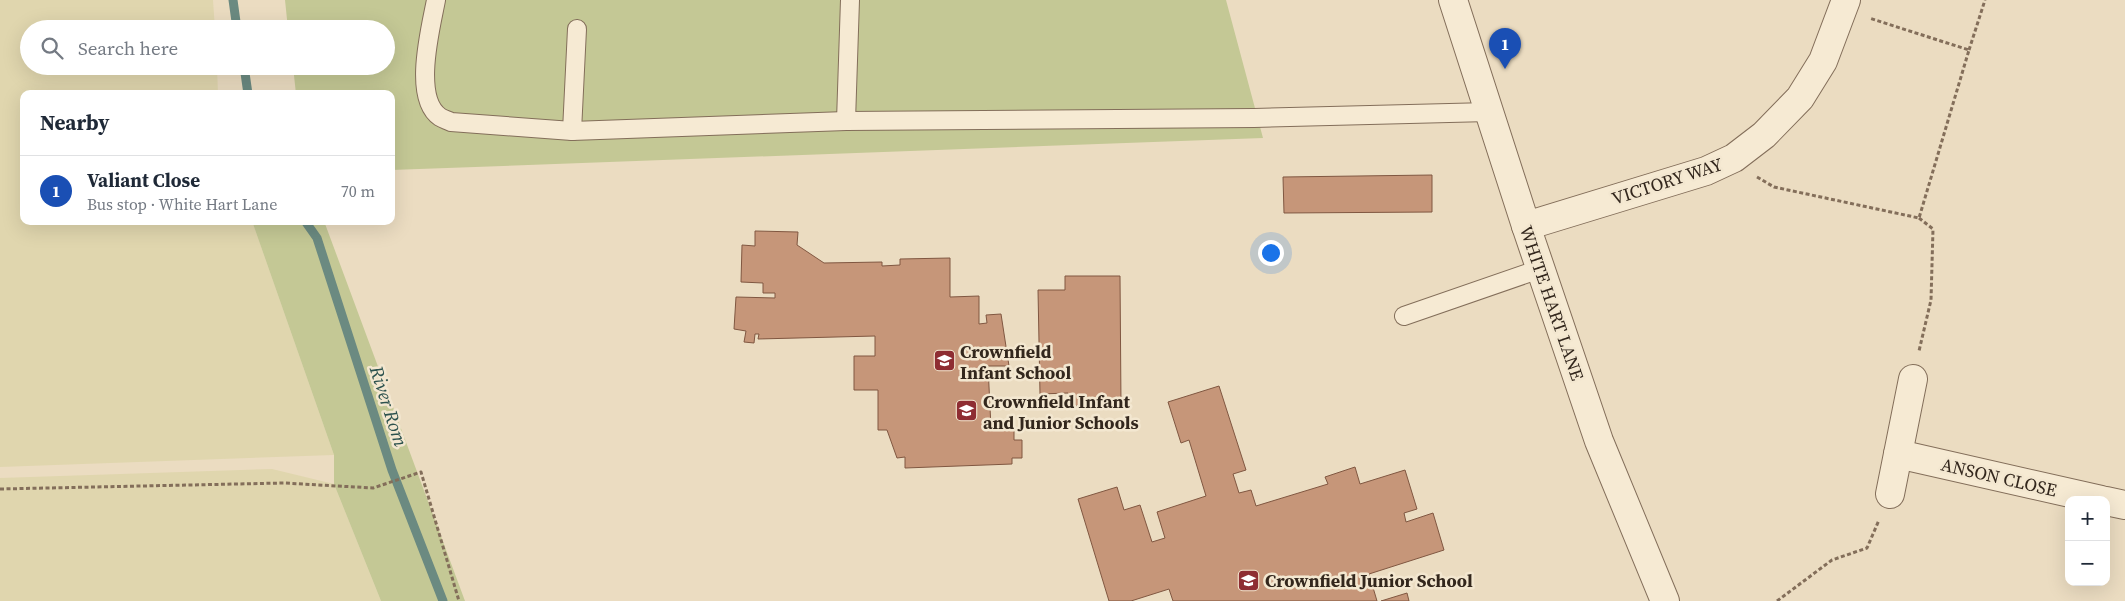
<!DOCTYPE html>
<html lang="en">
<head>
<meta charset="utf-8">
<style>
	:root { --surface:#fff; --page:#f6f6f7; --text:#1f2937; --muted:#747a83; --line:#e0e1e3; --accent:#b45309 }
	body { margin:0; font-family:"Source Serif 4",serif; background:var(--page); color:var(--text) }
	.controls { position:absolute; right:15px; bottom:15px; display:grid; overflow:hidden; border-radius:10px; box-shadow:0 5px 20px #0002 }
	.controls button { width:45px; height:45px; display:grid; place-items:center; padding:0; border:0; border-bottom:1px solid var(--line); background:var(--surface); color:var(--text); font:25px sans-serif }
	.you { position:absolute; left:1270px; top:252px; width:18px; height:18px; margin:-12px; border:4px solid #fff; border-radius:50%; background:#1a73e8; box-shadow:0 0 0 8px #1a73e833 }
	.badge { display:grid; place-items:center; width:32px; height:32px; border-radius:50%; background:var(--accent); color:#fff; font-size:16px; font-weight:700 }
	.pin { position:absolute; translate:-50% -41px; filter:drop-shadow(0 1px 2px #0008) }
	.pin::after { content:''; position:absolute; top:26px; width:18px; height:15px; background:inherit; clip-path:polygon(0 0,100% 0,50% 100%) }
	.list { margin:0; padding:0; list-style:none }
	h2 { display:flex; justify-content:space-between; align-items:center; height:65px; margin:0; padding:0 20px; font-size:21px }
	h2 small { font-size:16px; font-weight:400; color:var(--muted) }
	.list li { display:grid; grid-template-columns:32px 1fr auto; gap:15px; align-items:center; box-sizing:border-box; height:70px; padding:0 20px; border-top:1px solid var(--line) }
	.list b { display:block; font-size:19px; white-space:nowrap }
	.list p { margin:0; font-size:16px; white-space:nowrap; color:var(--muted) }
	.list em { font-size:16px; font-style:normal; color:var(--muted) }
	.icon { flex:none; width:28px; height:28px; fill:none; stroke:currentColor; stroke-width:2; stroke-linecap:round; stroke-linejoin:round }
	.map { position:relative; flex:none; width:2125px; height:601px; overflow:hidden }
	.search { position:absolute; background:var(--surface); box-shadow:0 5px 20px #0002; left:20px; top:20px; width:375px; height:55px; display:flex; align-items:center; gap:12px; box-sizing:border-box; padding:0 18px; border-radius:28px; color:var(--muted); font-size:19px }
	.panel { position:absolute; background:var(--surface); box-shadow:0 5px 20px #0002; left:20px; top:90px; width:375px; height:135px; border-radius:10px }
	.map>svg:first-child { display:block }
	.farmland { fill:#e0d6ae }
	.green { fill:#c4c895 }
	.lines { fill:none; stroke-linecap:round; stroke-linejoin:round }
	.stream { stroke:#6b8a81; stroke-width:9 }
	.building { fill:#c69679; stroke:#805741 }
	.service-casing { stroke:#836e5a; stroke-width:20 }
	.minor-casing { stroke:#836e5a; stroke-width:30 }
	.tertiary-casing { stroke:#836e5a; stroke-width:30 }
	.path { stroke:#836e5a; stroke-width:3; stroke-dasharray:4 2.5; stroke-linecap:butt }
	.service { stroke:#f6ead3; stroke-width:18 }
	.minor { stroke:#f6ead3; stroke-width:28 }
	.tertiary { stroke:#f6ead3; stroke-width:28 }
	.labels { text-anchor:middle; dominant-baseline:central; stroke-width:5; stroke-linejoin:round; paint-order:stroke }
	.street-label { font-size:18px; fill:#33271d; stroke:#f3e7d0 }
	.poi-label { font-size:18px; font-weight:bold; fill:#33271d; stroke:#f3e7d0; text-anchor:start }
	.water-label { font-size:19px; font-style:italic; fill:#2d524e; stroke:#f3e7d0 }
</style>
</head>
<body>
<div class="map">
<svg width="2125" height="601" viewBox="0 0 2125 601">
	<rect width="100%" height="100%" fill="#ebdcc1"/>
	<g class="farmland">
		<path d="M0 0H213L215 29H29V66H217L218 94H24V221H252L334 455 0 467Z"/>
		<path d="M272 469 334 484 381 601H0V478Z"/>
	</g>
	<g class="green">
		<path d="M285 0H1226L1263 138 391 170V94H296L293 66H386V29H288Z"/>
		<path d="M252 221H324L465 601H381L334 484V455Z"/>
	</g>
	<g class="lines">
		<g class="stream">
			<path d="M233 0 237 29"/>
			<path d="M244 66 248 94"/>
			<path d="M305 221 317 238 392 470 443 601"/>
		</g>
	</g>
	<g class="building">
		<path d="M1432 175V212L1284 213 1283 177Z"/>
		<path d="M755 231 798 232 797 245 824 263 882 262V266L900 265V259L950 258V297L979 296V324L987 323 986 315 1001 314 1009 366H988L991 428H1014V440H1022V458H1012V464L905 468V457L897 458 887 430H878V390H854V356H875V336L758 339 759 334H755L754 343 744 342 746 331 734 329 736 297 775 298V293H763V283L741 282 742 245 755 246Z"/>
		<path d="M1065 276H1120L1121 405 1068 406V393L1040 394 1038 290H1065Z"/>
		<path d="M1219 386 1246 470 1233 474 1239 493 1251 490 1256 506 1328 484 1325 477 1355 467 1360 484 1405 470 1417 509 1404 513 1406 522 1433 513 1444 550 1369 574 1377 601H1173L1169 589 1131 601H1109L1078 499 1117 487 1124 510 1140 505 1152 542 1165 538 1157 512 1206 496 1189 440 1181 443 1168 402Z"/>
		<path d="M1407 593 1409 601H1381Z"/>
	</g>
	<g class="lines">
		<defs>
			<g id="service">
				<path d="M436 0C431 27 412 98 440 117 443 119 447 120 451 122L572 131 846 121 1254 118 1489 112"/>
				<path d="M846 121 850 0"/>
				<path d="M572 131 577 29"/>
				<path d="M1404 316 1540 269"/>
			</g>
			<g id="minor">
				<path d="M1526 226 1706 171 1734 158 1764 135 1800 98 1823 61 1846 0"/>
				<path d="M1898 454 2101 500"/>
				<path d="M1890 494 1913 379"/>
				<path d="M2106 501 2125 505"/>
			</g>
			<path id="tertiary" d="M1453 0 1526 226 1599 441 1665 601"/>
		</defs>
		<use href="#service" class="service-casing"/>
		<use href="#minor" class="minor-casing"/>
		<use href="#tertiary" class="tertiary-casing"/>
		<g class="path">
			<path d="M1969 50 1985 0"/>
			<path d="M1757 177 1774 187 1919 218 1969 50 1869 18"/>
			<path d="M1919 218 1933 229 1931 300 1919 351"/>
			<path d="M0 489 284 483 373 488 421 472 459 601"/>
			<path d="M1777 601 1832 560 1867 548 1879 520"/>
		</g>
		<use href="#service" class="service"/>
		<use href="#minor" class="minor"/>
		<use href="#tertiary" class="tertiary"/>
	</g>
	<defs>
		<symbol id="school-square" viewBox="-11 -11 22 22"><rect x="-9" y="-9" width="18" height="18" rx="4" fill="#8e2d32" stroke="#f3e7d0"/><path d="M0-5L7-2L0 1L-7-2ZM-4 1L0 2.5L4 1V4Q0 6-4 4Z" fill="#fff"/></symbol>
	</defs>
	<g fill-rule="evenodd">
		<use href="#school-square" x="932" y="348" width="25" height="25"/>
		<use href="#school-square" x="954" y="398" width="25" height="25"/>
		<use href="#school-square" x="1236" y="568" width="25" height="25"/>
	</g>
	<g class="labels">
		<g class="street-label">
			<text transform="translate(1667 181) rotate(-18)">VICTORY WAY</text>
			<text transform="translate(1552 303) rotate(71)">WHITE HART LANE</text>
			<text transform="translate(1999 477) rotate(13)">ANSON CLOSE</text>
		</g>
		<g class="poi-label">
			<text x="960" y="351">Crownfield<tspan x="960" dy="21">Infant School</tspan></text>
			<text x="983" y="401">Crownfield Infant<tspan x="983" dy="21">and Junior Schools</tspan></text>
			<text x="1265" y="580">Crownfield Junior School</text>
		</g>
		<g class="water-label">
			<text transform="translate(389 406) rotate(72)">River Rom</text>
		</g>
	</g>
</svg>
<div class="controls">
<button>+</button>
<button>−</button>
</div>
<div class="you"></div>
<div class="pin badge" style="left:1505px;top:69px;background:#1a4fb4">1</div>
<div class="search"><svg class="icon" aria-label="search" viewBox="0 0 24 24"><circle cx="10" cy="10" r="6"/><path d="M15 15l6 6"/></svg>Search here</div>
<section class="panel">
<h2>Nearby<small></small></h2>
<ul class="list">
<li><span class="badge" style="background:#1a4fb4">1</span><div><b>Valiant Close</b><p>Bus stop · White Hart Lane</p></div><em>70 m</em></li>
</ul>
</section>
</div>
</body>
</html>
